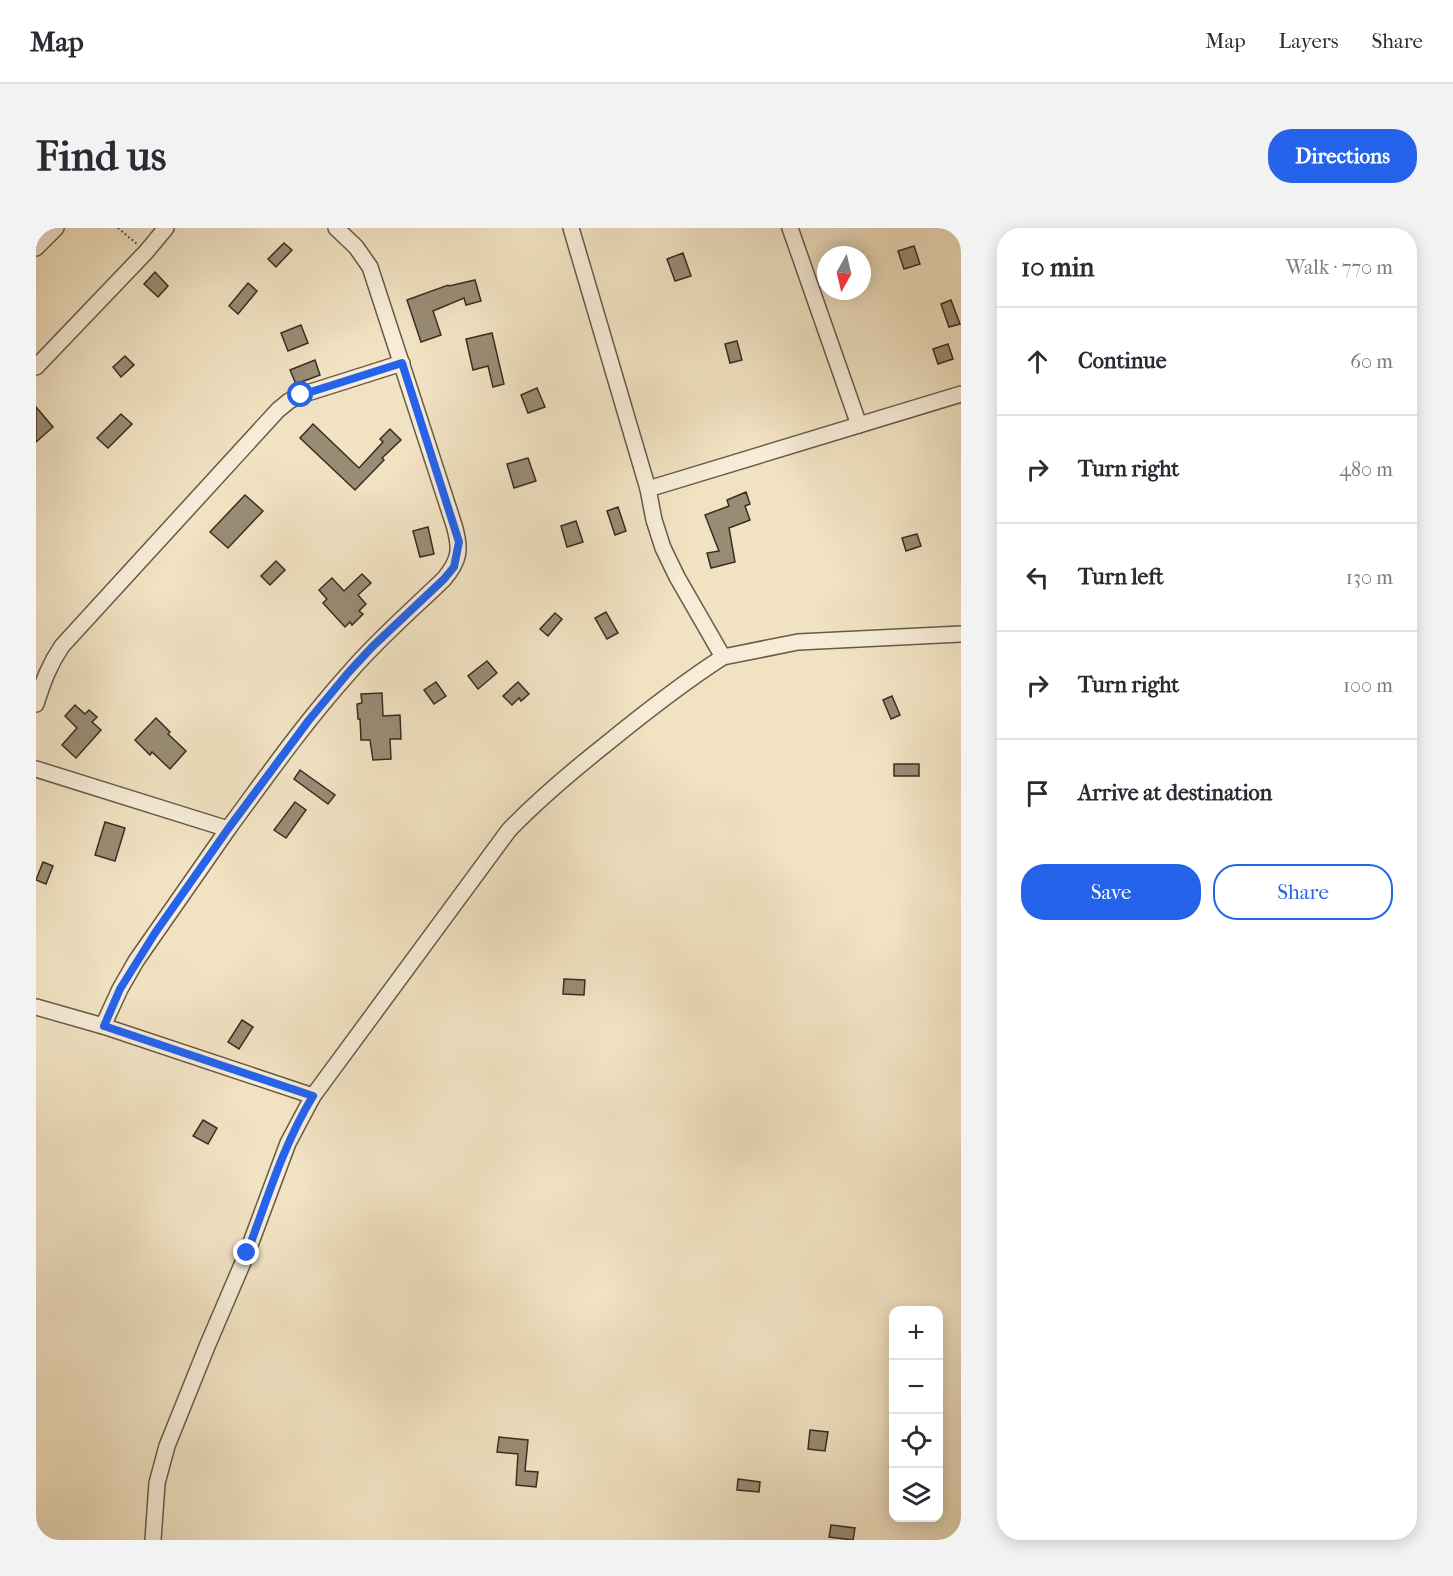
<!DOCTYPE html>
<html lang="en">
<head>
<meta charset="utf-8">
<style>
	:root { --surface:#fff; --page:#f2f2f3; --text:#2b2b33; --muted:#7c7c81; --line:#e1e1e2; --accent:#2563eb }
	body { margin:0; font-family:"IM FELL French Canon",serif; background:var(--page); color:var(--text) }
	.controls { position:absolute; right:18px; bottom:18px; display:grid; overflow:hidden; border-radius:12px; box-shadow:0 3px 15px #0003 }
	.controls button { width:54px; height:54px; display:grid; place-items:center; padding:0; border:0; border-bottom:2px solid var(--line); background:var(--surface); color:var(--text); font:30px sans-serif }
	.compass { position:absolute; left:781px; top:18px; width:54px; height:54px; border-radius:50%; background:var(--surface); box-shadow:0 3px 15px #0003; rotate:188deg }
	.stop { position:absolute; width:18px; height:18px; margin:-14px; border:4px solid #2563eb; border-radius:50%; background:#fff }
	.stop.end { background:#2563eb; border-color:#fff; box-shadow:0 2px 6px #0008 }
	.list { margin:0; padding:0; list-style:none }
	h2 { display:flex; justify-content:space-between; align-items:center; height:78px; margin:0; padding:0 24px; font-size:26px }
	h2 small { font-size:20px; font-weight:400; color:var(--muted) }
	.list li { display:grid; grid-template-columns:39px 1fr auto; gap:18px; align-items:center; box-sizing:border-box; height:108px; padding:0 24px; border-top:2px solid var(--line) }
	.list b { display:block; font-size:22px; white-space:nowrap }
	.list em { font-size:20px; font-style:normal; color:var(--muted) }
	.actions { display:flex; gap:12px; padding:18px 24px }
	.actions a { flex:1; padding:14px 0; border:2px solid var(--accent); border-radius:24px; text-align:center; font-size:21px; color:var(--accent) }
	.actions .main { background:var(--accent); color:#fff }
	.icon { flex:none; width:33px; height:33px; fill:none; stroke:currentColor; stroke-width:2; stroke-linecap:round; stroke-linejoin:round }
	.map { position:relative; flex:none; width:925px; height:1312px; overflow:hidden; border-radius:24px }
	header { display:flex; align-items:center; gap:36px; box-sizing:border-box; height:84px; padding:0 30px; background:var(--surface); border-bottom:2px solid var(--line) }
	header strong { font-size:28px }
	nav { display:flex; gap:33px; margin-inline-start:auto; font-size:21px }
	.intro { display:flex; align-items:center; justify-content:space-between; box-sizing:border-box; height:144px; padding:0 36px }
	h1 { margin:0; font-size:42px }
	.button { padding:15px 27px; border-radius:24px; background:var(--accent); color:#fff; font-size:21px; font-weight:700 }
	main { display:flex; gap:36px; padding:0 36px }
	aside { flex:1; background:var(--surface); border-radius:24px; box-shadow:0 3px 15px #0003 }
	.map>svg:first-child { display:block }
	.building { fill:#998c75; stroke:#392e21; stroke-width:1.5 }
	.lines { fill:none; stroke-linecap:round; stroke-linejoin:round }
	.minor-casing { stroke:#675b49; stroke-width:18 }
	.path { stroke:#392e21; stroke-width:2; stroke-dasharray:1.5 3; stroke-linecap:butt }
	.minor { stroke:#f6ecd7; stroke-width:15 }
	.route { stroke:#2563eb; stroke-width:8 }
</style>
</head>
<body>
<header>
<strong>Map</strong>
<nav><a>Map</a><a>Layers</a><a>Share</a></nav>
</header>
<div class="intro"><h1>Find us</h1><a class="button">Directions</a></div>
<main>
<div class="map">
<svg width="925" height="1312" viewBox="0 0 925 1312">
	<rect width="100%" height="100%" fill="#f1e2c2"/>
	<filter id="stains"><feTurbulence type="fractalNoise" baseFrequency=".00333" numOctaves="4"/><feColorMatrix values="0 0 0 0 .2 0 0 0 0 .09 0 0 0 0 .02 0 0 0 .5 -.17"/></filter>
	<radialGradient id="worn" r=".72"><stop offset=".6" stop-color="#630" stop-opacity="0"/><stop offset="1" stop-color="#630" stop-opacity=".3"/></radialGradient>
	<g class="building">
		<path d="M248 15 256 22 240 39 232 31Z"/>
		<path d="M878 18 884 36 868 41 862 23Z"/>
		<path d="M647 25 655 48 639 53 631 31Z"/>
		<path d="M119 44 132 58 122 69 108 56Z"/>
		<path d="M439 52 445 73 430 77 428 70 397 83 405 107 385 114 371 72 412 57 413 58Z"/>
		<path d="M212 55 221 63 202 86 193 78Z"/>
		<path d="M915 72 924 96 913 99 905 76Z"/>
		<path d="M265 97 272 115 252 123 245 105Z"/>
		<path d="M456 105 468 156 457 159 452 138 437 142 430 111Z"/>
		<path d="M701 113 706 132 694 135 689 116Z"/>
		<path d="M912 116 917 131 902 136 897 121Z"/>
		<path d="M89 128 98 137 85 149 77 139Z"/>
		<path d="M279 132 284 147 260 156 254 142Z"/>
		<path d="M501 160 509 179 492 185 485 167Z"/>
		<path d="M0 179 17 199 0 214Z"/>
		<path d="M85 186 96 196 72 220 61 210Z"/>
		<path d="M277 196 323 240 347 214 344 211 354 201 365 212 346 230 348 232 319 262 264 210Z"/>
		<path d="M492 230 500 253 478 260 471 236Z"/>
		<path d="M710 264 714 276 709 278 714 292 693 300 699 334 675 340 671 325 683 323 669 287 693 278 691 272Z"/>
		<path d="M209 267 227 283 192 320 174 304Z"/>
		<path d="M582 279 590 303 579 307 571 283Z"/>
		<path d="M540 293 547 314 531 319 525 298Z"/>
		<path d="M392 299 398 326 384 329 377 303Z"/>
		<path d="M881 306 885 318 870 323 866 310Z"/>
		<path d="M240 333 249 342 234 357 225 348Z"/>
		<path d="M326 346 335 355 322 367 330 376 323 383 327 386 316 397 314 394 309 399 287 375 291 371 283 362 296 350 308 363Z"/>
		<path d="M570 384 582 405 571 411 559 390Z"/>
		<path d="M519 385 526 391 512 408 504 401Z"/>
		<path d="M451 433 461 445 442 461 432 448Z"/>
		<path d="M400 454 410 468 398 476 388 462Z"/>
		<path d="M482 454 493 466 485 473 483 470 476 477 467 468Z"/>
		<path d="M346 465 347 488 364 487 365 511H354L355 531 337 532 334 512H325L324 491H322L321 476 326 475 325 466Z"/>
		<path d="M856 468 864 487 855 491 847 472Z"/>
		<path d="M39 477 49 486 53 482 61 489 56 494 65 502 40 530 26 517 41 500 29 488Z"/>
		<path d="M120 490 134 504 132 506 150 523 134 541 116 524 114 527 99 512Z"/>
		<rect x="858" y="536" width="25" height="12"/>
		<path d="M264 542 299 567 292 576 258 551Z"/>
		<path d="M259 574 270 582 250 610 238 602Z"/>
		<path d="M69 594 89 600 79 633 59 627Z"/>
		<path d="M7 634 17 638 10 656 0 652Z"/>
		<path d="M528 751 549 752 548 767 527 766Z"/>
		<path d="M206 792 217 799 203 821 192 814Z"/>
		<path d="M167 892 181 900 172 916 157 908Z"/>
		<path d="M774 1202 792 1204 789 1223 772 1221Z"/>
		<path d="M463 1209 492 1212 489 1243 502 1244 500 1259 480 1257 482 1226 461 1224Z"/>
		<path d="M702 1251 724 1254 723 1264 701 1262Z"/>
		<path d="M795 1297 819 1300 817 1312 793 1309Z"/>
	</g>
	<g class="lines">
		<defs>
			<g id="minor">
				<path d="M754 0 823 197"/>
				<path d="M0 20 20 0"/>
				<path d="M0 139 110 24 130 0"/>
				<path d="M612 261 925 166"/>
				<path d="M687 429 762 414 925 406"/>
				<path d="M0 476C7 454 13 437 26 418L242 182 253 173 265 167 366 135"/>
				<path d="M0 541 192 601C231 548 269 494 313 445 342 411 376 382 408 351 424 332 425 321 418 297L334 39 320 19 300 0"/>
				<path d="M0 779 67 798 277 868"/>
				<path d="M67 798 84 761 100 733 192 601"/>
				<path d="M117 1312 121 1255 131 1218 172 1116 211 1025 252 915 277 868 473 602C503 571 535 544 569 517 607 486 645 456 687 429L641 349 627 320 618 292 612 261 535 0"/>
			</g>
		</defs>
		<use href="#minor" class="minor-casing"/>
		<path class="path" d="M82 0 101 16"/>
		<use href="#minor" class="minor"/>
	</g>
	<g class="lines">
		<path class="route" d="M211 1025C231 972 247 917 277 868L68 798 84 761 119 705 192 601 273 492 312 445 336 419 408 351 418 339 423 314 366 135 265 167"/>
	</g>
	<rect width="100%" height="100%" filter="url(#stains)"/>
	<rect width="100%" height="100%" fill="url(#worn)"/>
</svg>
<div class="controls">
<button>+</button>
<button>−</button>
<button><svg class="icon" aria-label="locate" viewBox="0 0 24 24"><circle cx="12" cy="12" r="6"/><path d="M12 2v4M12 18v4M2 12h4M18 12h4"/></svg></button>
<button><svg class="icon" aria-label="layers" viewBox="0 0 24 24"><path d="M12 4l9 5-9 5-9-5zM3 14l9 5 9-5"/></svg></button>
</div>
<svg class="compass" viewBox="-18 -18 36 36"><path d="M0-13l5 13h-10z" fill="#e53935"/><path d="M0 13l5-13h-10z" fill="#7c7c81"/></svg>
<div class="stop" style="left:265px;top:167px"></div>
<div class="stop end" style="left:211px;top:1025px"></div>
</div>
<aside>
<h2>10 min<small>Walk · 770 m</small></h2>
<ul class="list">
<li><svg class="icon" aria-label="ahead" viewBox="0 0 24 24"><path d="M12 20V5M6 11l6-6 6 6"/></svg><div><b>Continue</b></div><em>60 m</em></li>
<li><svg class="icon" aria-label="right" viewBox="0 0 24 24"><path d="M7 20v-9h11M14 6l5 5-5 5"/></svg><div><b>Turn right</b></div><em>480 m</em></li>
<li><svg class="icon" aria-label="left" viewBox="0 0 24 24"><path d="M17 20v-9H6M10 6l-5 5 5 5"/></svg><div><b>Turn left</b></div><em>130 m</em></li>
<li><svg class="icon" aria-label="right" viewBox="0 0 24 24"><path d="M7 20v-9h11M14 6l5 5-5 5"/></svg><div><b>Turn right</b></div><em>100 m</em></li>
<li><svg class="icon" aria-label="arrive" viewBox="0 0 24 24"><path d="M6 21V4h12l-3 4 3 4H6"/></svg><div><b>Arrive at destination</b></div></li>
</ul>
<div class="actions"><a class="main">Save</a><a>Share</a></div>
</aside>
</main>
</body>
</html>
